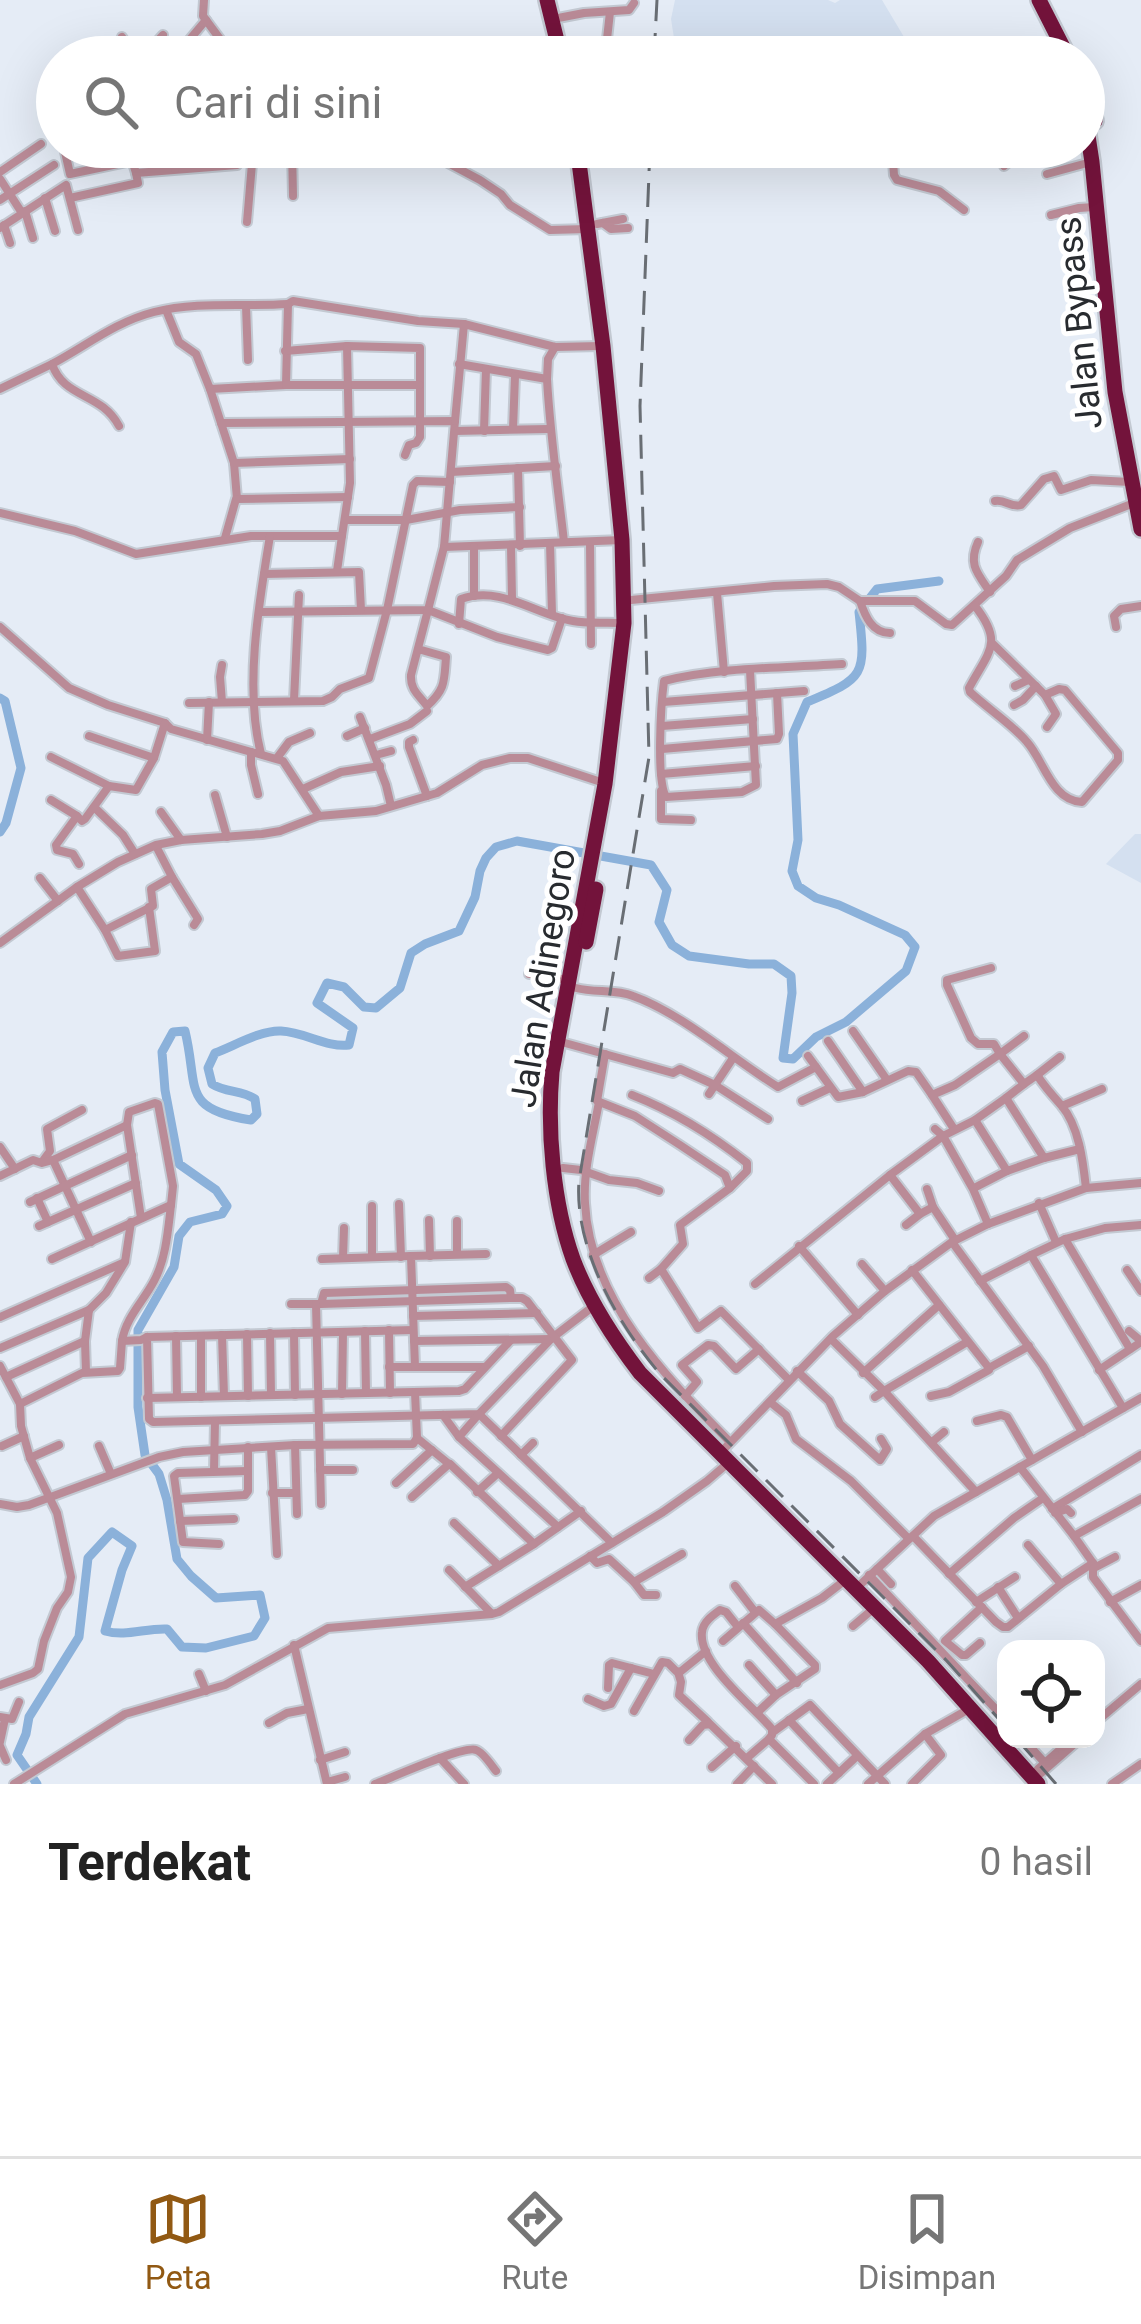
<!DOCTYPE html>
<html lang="id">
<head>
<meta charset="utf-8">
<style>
	:root { --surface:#fff; --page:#f6f6f6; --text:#222; --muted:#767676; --line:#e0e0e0; --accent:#915913 }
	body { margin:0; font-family:Roboto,sans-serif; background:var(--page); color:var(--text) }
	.controls { position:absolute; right:36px; bottom:36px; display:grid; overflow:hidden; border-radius:24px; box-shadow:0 12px 48px #0002 }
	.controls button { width:108px; height:108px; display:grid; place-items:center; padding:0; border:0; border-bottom:3px solid var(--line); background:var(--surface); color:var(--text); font:60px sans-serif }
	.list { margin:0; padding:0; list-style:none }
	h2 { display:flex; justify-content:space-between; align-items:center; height:156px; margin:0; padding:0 48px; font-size:51px }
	h2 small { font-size:39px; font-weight:400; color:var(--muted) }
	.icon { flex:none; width:66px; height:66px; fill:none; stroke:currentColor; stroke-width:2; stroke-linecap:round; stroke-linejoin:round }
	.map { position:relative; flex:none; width:1141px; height:1784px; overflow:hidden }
	.search { position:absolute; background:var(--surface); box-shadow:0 12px 48px #0002; left:36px; right:36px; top:36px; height:132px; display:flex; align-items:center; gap:30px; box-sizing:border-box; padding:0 42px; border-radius:66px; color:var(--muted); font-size:45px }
	.sheet { height:372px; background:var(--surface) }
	nav { display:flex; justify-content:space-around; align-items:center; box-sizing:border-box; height:168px; border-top:3px solid var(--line); background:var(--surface); font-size:33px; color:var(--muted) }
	nav a { display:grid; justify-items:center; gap:6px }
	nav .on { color:var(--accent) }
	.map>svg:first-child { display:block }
	.built { fill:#d4e0f0 }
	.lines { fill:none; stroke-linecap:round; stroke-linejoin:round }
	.river { stroke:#8bb1da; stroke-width:9 }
	.minor-casing { stroke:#c3c9d2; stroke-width:12 }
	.highway-casing { stroke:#c3c9d2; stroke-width:20 }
	.minor { stroke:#ba8b97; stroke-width:8 }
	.highway { stroke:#73133b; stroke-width:15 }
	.rail { stroke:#696e74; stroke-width:3; stroke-dasharray:24 12; stroke-linecap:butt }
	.labels { text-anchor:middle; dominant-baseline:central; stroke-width:10; stroke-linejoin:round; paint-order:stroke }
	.street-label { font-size:36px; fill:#282b2f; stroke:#fff }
</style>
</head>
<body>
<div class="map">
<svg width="1141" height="1784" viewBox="0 0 1141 1784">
	<rect width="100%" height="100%" fill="#e5ecf6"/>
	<g class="built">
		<path d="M675 0H828L835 3 840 0H882L907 42 898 57H677L671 19Z"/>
		<path d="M1135 834H1141V883L1106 864Z"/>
	</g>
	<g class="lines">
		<g class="river">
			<path d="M0 698 5 701 21 768 6 823 0 832"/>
			<path d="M37 1784 17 1755 26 1734 29 1717 79 1637 88 1558 112 1532 132 1546 122 1570 105 1631C126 1637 145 1628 167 1629L182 1647 206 1648 254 1636 265 1618 260 1595 216 1598 191 1576 177 1559 167 1500 159 1474 145 1455 138 1407V1330L174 1267 179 1236 190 1222 222 1214 227 1206 216 1190 179 1164 165 1090 162 1052 173 1032 185 1031C199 1088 180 1109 251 1120L257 1114 255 1099C242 1090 226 1093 212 1084L208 1068 215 1053C234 1046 261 1030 281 1031 305 1032 327 1048 349 1045L353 1028 317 1003 327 983 344 987 364 1007 376 1008 400 988 411 953 425 944 459 931 475 897 480 871 486 858 496 847 517 841 651 865 667 890 659 922 672 945 689 956 749 964H774L791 976 792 993 783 1058 793 1059 816 1037 846 1022 906 971 915 947 905 935 839 905 816 898 798 886 792 871 798 840 793 734 807 702C865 678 866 676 859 612L877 589 939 581"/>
		</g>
		<defs>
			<g id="minor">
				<path d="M204 0 203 16 220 39 205 57"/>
				<path d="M553 19 584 13 629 10 634 3"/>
				<path d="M122 37 134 57"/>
				<path d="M143 57 163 35"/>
				<path d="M175 57 206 20"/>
				<path d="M605 57 610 12"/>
				<path d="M89 147 65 152 70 174 132 161"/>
				<path d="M128 147 136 173 237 165 236 147"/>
				<path d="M175 147V169"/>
				<path d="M418 147 480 180 501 194 510 205 550 230 588 229"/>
				<path d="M664 147 665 154 668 157H705"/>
				<path d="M705 147V157L800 155 913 147"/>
				<path d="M892 148 894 175 897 180 939 191 964 210"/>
				<path d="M292 149 293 196"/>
				<path d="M129 150 159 147"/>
				<path d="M238 153 292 149V147"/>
				<path d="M1004 166 1020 152 1037 147"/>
				<path d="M0 172 41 144"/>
				<path d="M1047 174 1091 162"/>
				<path d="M0 179 22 213"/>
				<path d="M45 198 55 231"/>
				<path d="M70 198 138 183 136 173"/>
				<path d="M0 200 54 165"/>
				<path d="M25 211 33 238"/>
				<path d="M1051 215 1079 208 1094 207"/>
				<path d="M247 222 253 152"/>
				<path d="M603 223 611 229 628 228"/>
				<path d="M597 224 623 219"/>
				<path d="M4 225 10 243"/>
				<path d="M0 228 66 185 78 230"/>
				<path d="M246 306 248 360"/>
				<path d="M166 310 179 342 196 354 210 389 286 385 288 304 293 301 418 321 464 324"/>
				<path d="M285 351 347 346 420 348V437L416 443 409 445 405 455"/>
				<path d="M459 364 547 379C550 434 558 488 564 542"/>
				<path d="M547 379 548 359 555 347"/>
				<path d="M286 385H419"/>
				<path d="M0 389 52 364"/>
				<path d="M210 389 221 423 455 421 444 547 428 610 260 612"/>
				<path d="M455 421 464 324 555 347 601 346"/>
				<path d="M221 423 234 463 237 499 348 497"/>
				<path d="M119 426C101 392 64 399 52 364 86 346 115 322 154 312 198 301 243 307 288 304"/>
				<path d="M513 429 515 376"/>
				<path d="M455 431 549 429"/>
				<path d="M484 431 486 369"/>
				<path d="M234 463 350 459"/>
				<path d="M518 468 520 546"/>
				<path d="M451 472 556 466"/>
				<path d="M995 501C1005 499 1011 508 1021 505L1044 479 1054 476 1061 490 1091 480 1130 482"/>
				<path d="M0 513 75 531 136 554 251 536H342L350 483 347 346"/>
				<path d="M345 520H406L460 510 520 507"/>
				<path d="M225 538 236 499"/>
				<path d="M590 542 591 644"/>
				<path d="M978 542C968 564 977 573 990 592"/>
				<path d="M550 543 552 614"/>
				<path d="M511 546 512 599"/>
				<path d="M444 547 622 540"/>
				<path d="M337 571 342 536"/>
				<path d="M264 574 359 572 361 610"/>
				<path d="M717 593 724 672"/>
				<path d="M474 596V547"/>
				<path d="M631 600 774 586 827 584 839 587 860 601H915L946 624 952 625 1006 576 1017 560 1070 528 1134 503"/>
				<path d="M860 601C865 616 872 633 890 633"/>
				<path d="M975 606C1004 643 989 651 969 688L970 692C988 709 1012 724 1027 742 1044 761 1052 801 1082 802L1118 760V753L1065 690 1059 689 1045 695 993 644"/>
				<path d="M459 624 461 599C502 585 535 615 573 621 588 624 606 622 621 623"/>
				<path d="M0 627 69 688 108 705 165 723 171 729 283 761 319 816"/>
				<path d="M1116 627 1114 616 1121 609 1141 606"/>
				<path d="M418 649 446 657C444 681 446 689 427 706 419 695 410 690 411 675L428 610 497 637 548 650 552 648 562 618"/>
				<path d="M750 670 756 785 742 792 666 797C656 780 661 703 664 681 720 667 784 668 842 664"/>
				<path d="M1015 686 1028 680"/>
				<path d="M1045 695 1056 714 1047 727"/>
				<path d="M294 700 299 595"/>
				<path d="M222 702 220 677 222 665"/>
				<path d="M663 702 804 691"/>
				<path d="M189 703 323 701 332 697 340 689 369 678 387 610 413 485 417 481 450 482"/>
				<path d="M1014 705 1023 700 1036 686"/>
				<path d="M360 717 386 785 391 806"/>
				<path d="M662 726 753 719"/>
				<path d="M89 736 154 758"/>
				<path d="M347 736 365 728"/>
				<path d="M370 739 410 724 427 711"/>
				<path d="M207 740 209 702"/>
				<path d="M413 740 409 742V747L427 796"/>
				<path d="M662 749 777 739 779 734 777 693"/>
				<path d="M251 752V765L258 794"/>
				<path d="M261 754C244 688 259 602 270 536"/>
				<path d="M376 755 391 751"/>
				<path d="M51 757 109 786"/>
				<path d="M277 758 289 742 310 733"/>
				<path d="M661 774 756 766"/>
				<path d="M303 789 341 772 380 766"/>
				<path d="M661 791V819L691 820"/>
				<path d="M215 795 227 837"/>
				<path d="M51 800 77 816"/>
				<path d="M94 807 123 835 135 854"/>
				<path d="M161 812 181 840"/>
				<path d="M79 864 73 854 57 850 56 845 77 816 82 821 85 819 109 786 136 790 154 758 165 723"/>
				<path d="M172 877 198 919 194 925"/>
				<path d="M40 878 58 901"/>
				<path d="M77 887 105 930 118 956 155 951 149 907"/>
				<path d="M105 930 153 906 151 889 172 877 156 846"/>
				<path d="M0 943 77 887 118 862 156 845 181 840 262 834 280 831 319 816 376 811 437 793 482 765 510 758H528L604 783"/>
				<path d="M991 968 947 980V985L971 1038 978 1044H994L1000 1054 1024 1036"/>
				<path d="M529 974 542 973 568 981"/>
				<path d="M576 988C595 993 615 989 633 996 681 1013 733 1059 778 1087L816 1067"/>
				<path d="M853 1031 887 1080"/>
				<path d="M828 1041 863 1092"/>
				<path d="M565 1043 673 1073 680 1069 715 1085 768 1119"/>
				<path d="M605 1054 597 1101 635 1116 680 1145 725 1175 730 1188 680 1225 683 1244 661 1269 698 1328 721 1311 789 1380"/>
				<path d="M808 1056 838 1097 863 1092 908 1071 916 1072 932 1095"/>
				<path d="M1037 1075 1060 1057"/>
				<path d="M1024 1084 1006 1098 1044 1158 1080 1149"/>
				<path d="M709 1094 733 1058"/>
				<path d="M632 1095C673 1111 713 1136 747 1163V1171L730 1188"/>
				<path d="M802 1101 830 1088"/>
				<path d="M599 1102C593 1135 583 1170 585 1203 590 1301 666 1377 730 1442"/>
				<path d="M1062 1106 1102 1089"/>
				<path d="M975 1120 1006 1098"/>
				<path d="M127 1125 129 1112 155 1103 158 1104 173 1186 171 1205"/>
				<path d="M935 1129 943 1136 890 1175 920 1214 933 1207 955 1240"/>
				<path d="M954 1129 932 1095 955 1085 1000 1054 1024 1084 1037 1075C1044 1086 1052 1095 1061 1105 1079 1126 1083 1161 1086 1188"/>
				<path d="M0 1147 15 1169"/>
				<path d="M53 1160 91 1242"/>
				<path d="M42 1162 50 1151 47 1129 82 1110"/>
				<path d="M563 1168 581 1170 609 1180 637 1183 659 1191"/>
				<path d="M0 1176 33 1160 42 1163 53 1160 127 1125 141 1218"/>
				<path d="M974 1188 1007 1171 1044 1158"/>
				<path d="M927 1189 933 1207"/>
				<path d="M37 1198 48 1222"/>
				<path d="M30 1202 132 1155"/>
				<path d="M1039 1203 1056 1242"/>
				<path d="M399 1204 401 1257"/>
				<path d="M372 1206V1257"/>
				<path d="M429 1220 430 1256"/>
				<path d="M457 1221V1254"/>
				<path d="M988 1224 973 1189 943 1136 975 1120 1007 1171"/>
				<path d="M906 1225 920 1214"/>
				<path d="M39 1226 136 1183"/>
				<path d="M1065 1239 1105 1228 1141 1225"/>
				<path d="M952 1242 1043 1366 1082 1432"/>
				<path d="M799 1246 858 1315"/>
				<path d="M593 1255 631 1232"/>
				<path d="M343 1258 344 1228"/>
				<path d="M52 1259 171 1205C168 1230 166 1259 154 1281 143 1302 126 1317 122 1341L141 1340 147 1337"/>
				<path d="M322 1259 411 1256"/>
				<path d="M862 1264 885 1291"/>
				<path d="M912 1270 989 1368 1029 1346"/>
				<path d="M1127 1270 1141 1291"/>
				<path d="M649 1278 661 1269"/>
				<path d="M980 1281 1031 1255"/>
				<path d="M755 1284 890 1175"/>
				<path d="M291 1304H321L511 1298 510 1290 506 1287 324 1293 321 1304"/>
				<path d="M316 1304 321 1504"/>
				<path d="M413 1316 537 1313"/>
				<path d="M0 1317 123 1263"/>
				<path d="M389 1330 390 1393"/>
				<path d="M413 1330 147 1337 149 1419 153 1422 479 1414 552 1338 595 1305"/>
				<path d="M365 1331 366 1393"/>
				<path d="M1129 1331 1141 1341"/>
				<path d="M270 1333 271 1395"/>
				<path d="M294 1333 295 1395"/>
				<path d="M247 1334 248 1396"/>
				<path d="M222 1335 224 1396"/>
				<path d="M176 1336 177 1397"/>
				<path d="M831 1339 884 1391 967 1342"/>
				<path d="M414 1341 551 1339"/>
				<path d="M0 1348 89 1310"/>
				<path d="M0 1366 20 1404"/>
				<path d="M389 1367H484"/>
				<path d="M415 1367 411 1256 486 1254"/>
				<path d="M1099 1370 1141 1342"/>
				<path d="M797 1371 829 1401 840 1424 880 1460 887 1449 881 1439"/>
				<path d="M86 1372 85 1341 89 1310 106 1293 125 1262 131 1222"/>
				<path d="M863 1373 939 1305"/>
				<path d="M6 1377 85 1341"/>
				<path d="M415 1392 417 1438"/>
				<path d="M342 1394 343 1332"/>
				<path d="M685 1396 697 1382 682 1365 708 1345 714 1346 736 1369 759 1349"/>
				<path d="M931 1396 949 1392 989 1370"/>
				<path d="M201 1397V1336"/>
				<path d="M875 1397 884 1391 976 1492"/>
				<path d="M147 1398 459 1391 465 1389 510 1341"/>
				<path d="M770 1402 786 1415 796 1439 851 1481 909 1539"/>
				<path d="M1123 1408 1031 1255 1065 1239 1130 1349"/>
				<path d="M443 1415 459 1437"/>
				<path d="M977 1421 1001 1415 1007 1417 1032 1460"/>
				<path d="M501 1436 572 1360 527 1301 522 1298H511"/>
				<path d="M932 1442 944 1432"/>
				<path d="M295 1445 297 1514"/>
				<path d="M2 1446 24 1436"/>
				<path d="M99 1446 111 1474"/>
				<path d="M271 1447 277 1554"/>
				<path d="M725 1448 833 1336 885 1291 952 1242 988 1224 1086 1188 1141 1183"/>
				<path d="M521 1455 533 1443"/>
				<path d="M30 1458 59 1445"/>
				<path d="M450 1464 534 1544 581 1511"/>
				<path d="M320 1470H353"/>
				<path d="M214 1471 215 1421"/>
				<path d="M396 1483 432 1450"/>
				<path d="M477 1492 498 1473"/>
				<path d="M272 1493H296"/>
				<path d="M178 1499 245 1495 248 1491V1447"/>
				<path d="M0 1504 17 1507 29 1505 159 1457 183 1452 295 1445 413 1444 417 1438 449 1464 412 1497"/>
				<path d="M1052 1509 1141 1455"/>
				<path d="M1055 1513 1067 1509 1071 1513"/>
				<path d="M180 1521 234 1519"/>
				<path d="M454 1523 499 1566"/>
				<path d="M558 1527 459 1437 479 1414 612 1543"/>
				<path d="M913 1536 996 1622 1003 1627H1008L1061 1584 1093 1563 1074 1536 1020 1467"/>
				<path d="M1074 1536 1141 1499"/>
				<path d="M219 1544 183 1542 174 1476 178 1473 247 1471"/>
				<path d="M1028 1545 1061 1584"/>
				<path d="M590 1556 597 1563 609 1559 634 1582 682 1554"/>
				<path d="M1093 1563V1577L1141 1641"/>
				<path d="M1094 1568 1115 1557"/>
				<path d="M877 1569 891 1584"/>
				<path d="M449 1570 491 1613"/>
				<path d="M949 1574 1014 1518 1043 1498"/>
				<path d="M869 1575 1006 1720"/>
				<path d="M634 1582 644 1595H656"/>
				<path d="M862 1583 934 1516 1141 1398"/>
				<path d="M735 1586 755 1612"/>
				<path d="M465 1587 534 1544"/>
				<path d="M998 1587 1018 1618"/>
				<path d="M976 1602 1015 1577"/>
				<path d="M1110 1602 1141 1585"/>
				<path d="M743 1623 797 1683"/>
				<path d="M853 1626 873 1609"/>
				<path d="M738 1627 726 1612 720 1610C713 1615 703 1622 702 1632 698 1664 753 1706 772 1729V1735L769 1739 814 1784"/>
				<path d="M723 1641 759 1610 775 1624"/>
				<path d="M980 1643 966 1655H962L945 1641 982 1607"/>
				<path d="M294 1645 327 1784"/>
				<path d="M749 1665 776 1695"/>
				<path d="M678 1672 681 1682 679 1695 708 1722"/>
				<path d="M199 1674 206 1691"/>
				<path d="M0 1685 33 1673 38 1669 44 1641 57 1608 68 1592 71 1577 57 1513 30 1458 21 1426 20 1404 82 1373 118 1371 120 1368 122 1341"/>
				<path d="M608 1688 609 1665 612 1663 654 1674"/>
				<path d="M588 1699 604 1706 611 1704 631 1668"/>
				<path d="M634 1711 662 1662 668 1663 676 1671 680 1672 706 1651"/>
				<path d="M758 1712 776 1695 815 1669V1665L775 1624 822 1598 844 1581"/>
				<path d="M0 1717 12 1719 19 1702"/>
				<path d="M789 1720 839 1773"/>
				<path d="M1096 1722 1141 1684"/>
				<path d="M269 1723 287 1713 308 1709"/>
				<path d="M773 1732 810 1705 885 1784"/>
				<path d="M1023 1739 1045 1763"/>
				<path d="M689 1740 703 1725 710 1724 772 1784"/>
				<path d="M0 1742 5 1719"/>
				<path d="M0 1746 6 1760"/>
				<path d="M440 1758 464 1784"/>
				<path d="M747 1758 769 1739"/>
				<path d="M320 1760 345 1752"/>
				<path d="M712 1767 736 1746"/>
				<path d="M1038 1769 1063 1747"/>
				<path d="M1040 1774 1080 1739"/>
				<path d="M327 1782 345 1777"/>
				<path d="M14 1784 125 1714 225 1685 328 1628 492 1614 499 1612 663 1512 707 1481 728 1463"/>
				<path d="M375 1784C391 1778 464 1745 476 1750 483 1752 492 1766 496 1771"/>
				<path d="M737 1784 754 1766"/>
				<path d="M827 1784 857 1756"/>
				<path d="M868 1784 925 1734 969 1709"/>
				<path d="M912 1784 941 1755 925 1734"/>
				<path d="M1112 1784 1141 1764"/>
			</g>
			<g id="highway">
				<path d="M547 0 561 57"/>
				<path d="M1039 0 1068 57"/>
				<path d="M1084 78 1095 121"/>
				<path d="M1084 110 1092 162 1115 392 1141 529"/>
				<path d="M577 147 603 346 622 540 624 623 605 784 552 1072C547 1130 553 1203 573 1259 588 1299 614 1339 640 1373L928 1661 1038 1784"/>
				<path d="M586 942 596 889"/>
			</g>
		</defs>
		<use href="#minor" class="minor-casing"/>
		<use href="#highway" class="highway-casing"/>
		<use href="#minor" class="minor"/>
		<use href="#highway" class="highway"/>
		<g class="rail">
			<path d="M654 57 657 0"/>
			<path d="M650 147 640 406 649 757 579 1181C574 1249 618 1324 660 1374L947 1661 1006 1727"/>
			<path d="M1017 1739 1056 1784"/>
		</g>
	</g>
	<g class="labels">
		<g class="street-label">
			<text transform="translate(1079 323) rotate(-96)">Jalan Bypass</text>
			<text transform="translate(543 978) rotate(-81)">Jalan Adinegoro</text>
		</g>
	</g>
</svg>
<div class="controls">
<button><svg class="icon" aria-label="locate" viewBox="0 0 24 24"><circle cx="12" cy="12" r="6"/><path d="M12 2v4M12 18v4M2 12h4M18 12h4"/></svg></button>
</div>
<div class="search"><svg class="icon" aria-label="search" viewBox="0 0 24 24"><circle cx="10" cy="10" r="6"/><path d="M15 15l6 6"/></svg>Cari di sini</div>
</div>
<section class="sheet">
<h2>Terdekat<small>0 hasil</small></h2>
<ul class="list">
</ul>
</section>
<nav>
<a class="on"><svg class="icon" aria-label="map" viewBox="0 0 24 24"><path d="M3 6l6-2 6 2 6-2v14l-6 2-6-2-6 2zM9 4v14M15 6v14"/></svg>Peta</a>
<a><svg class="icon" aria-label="directions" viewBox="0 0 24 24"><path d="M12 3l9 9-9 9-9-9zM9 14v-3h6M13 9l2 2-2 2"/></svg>Rute</a>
<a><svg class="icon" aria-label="saved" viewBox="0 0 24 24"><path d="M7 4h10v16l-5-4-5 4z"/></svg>Disimpan</a>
</nav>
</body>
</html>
